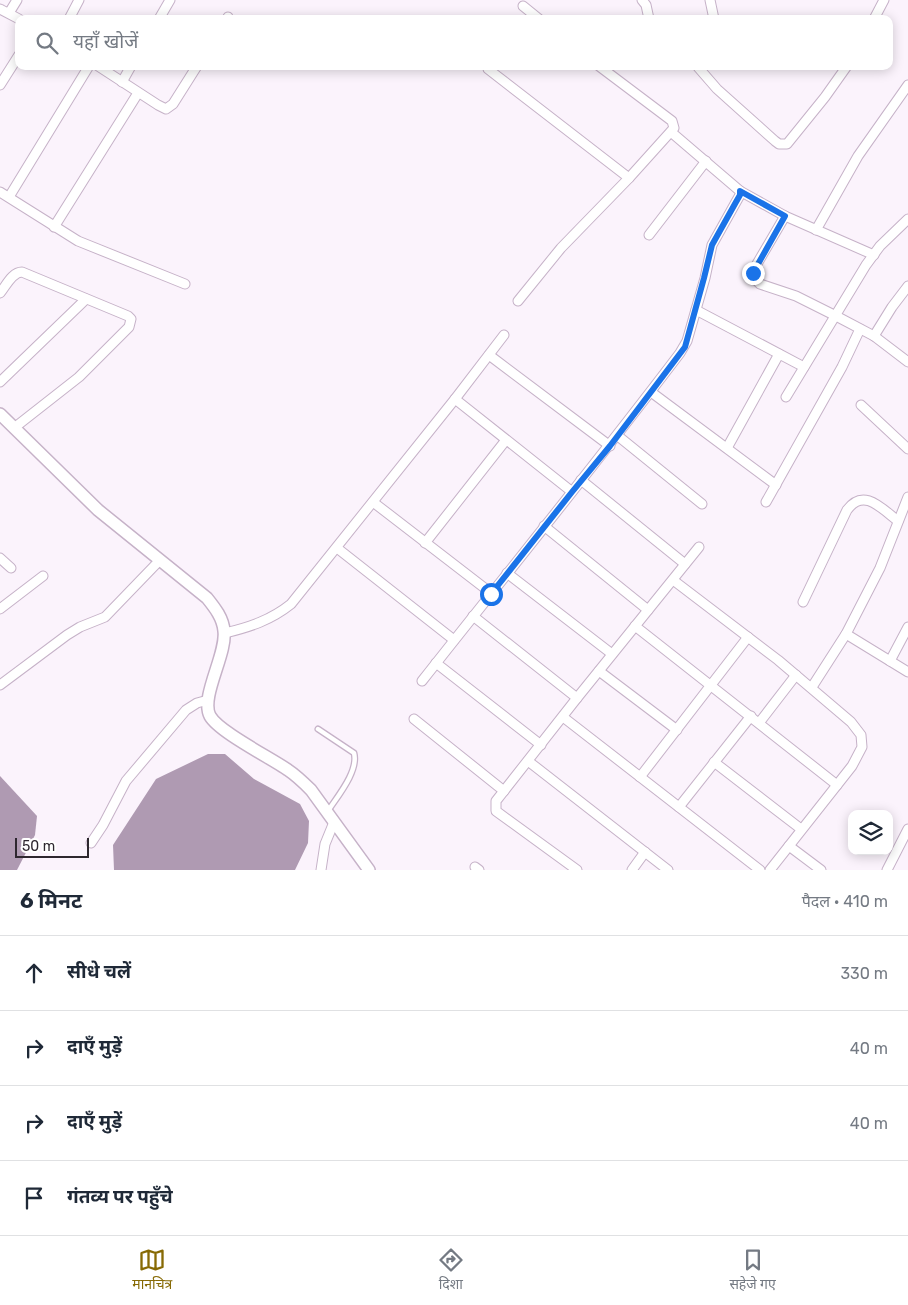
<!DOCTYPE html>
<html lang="hi">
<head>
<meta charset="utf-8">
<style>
	:root { --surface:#fff; --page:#f2f2f3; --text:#1f2937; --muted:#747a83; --line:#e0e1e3; --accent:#876a05 }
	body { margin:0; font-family:Rubik,"Noto Sans Devanagari",sans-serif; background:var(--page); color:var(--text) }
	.controls { position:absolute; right:15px; bottom:15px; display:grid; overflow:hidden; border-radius:10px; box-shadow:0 2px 12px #0003 }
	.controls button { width:45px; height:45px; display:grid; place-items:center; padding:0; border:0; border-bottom:1px solid var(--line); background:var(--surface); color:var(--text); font:25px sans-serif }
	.scale { position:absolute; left:15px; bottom:12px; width:74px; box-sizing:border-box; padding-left:5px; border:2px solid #2e272f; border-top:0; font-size:14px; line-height:18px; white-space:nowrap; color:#2e272f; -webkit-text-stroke:4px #fff; paint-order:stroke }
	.stop { position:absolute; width:15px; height:15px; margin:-11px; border:4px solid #1a73e8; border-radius:50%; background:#fff }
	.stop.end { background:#1a73e8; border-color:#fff; box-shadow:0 1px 5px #0008 }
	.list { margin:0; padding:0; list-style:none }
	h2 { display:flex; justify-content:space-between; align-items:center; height:65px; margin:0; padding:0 20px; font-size:21px }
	h2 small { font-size:16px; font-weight:400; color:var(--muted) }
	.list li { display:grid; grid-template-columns:32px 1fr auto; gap:15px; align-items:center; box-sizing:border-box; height:75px; padding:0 20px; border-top:1px solid var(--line) }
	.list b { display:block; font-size:19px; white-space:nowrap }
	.list em { font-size:16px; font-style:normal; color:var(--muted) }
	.icon { flex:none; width:28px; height:28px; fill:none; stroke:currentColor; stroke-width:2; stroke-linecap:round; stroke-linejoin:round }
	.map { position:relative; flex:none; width:908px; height:870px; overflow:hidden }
	.search { position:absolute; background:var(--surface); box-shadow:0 2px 12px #0003; left:15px; right:15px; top:15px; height:55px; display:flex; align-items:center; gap:12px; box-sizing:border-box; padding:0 18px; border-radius:10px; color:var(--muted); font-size:19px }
	.sheet { height:365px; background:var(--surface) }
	nav { display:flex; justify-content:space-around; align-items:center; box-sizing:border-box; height:70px; border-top:1px solid var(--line); background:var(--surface); font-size:14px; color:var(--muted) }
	nav a { display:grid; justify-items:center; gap:2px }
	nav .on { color:var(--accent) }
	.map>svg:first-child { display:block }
	.water { fill:#af9ab2 }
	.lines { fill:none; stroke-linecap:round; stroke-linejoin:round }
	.lane-casing { stroke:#c6b2c8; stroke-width:7 }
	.street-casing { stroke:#c6b2c8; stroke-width:11 }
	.secondary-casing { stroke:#c6b2c8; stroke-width:14 }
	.lane { stroke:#fff; stroke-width:4.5 }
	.street { stroke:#fff; stroke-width:9 }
	.secondary { stroke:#fff; stroke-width:11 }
	.route { stroke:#1a73e8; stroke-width:6 }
</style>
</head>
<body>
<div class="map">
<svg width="908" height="870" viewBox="0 0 908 870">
	<rect width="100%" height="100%" fill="#fbf3fc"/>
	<g class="water">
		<path d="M208 754H225L254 779 300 804 309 821 308 843 295 870H114L113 845 156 779Z"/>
		<path d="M0 776 37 816 35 835 17 870H0Z"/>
	</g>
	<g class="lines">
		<defs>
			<path id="lane" d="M318 729 354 753C359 771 337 797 328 811"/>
			<g id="street">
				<path d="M642 0 646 5 649 19"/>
				<path d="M710 0 714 19"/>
				<path d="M523 6 539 19"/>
				<path d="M0 9 19 19"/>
				<path d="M9 13 17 0"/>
				<path d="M69 19 79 0"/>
				<path d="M159 19 170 0"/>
				<path d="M227 19 228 17"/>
				<path d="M874 19 884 0"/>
				<path d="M98 66 158 105 166 109 173 104 197 66"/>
				<path d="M697 66 717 89 775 141 779 144H787L825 97 847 66"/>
				<path d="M488 69 629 178"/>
				<path d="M122 82 131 66"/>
				<path d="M0 85 19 55"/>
				<path d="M740 191 785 216 874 255"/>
				<path d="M0 192 78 241 185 284"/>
				<path d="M9 197 89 66"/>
				<path d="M785 216 754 269 753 277 760 284 796 296 836 316 874 336 908 362"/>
				<path d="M54 227 138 93"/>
				<path d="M816 230 858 156 908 85"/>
				<path d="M649 235 706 161"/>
				<path d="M0 293C6 286 12 272 22 272L128 316 131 319 129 327 79 377 14 428"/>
				<path d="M518 301 561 248 629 178 674 128 672 121 599 66"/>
				<path d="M696 310 804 367"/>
				<path d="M874 336 892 307 908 286"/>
				<path d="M489 355 610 446"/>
				<path d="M0 382 86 299"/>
				<path d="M651 392 776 485"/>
				<path d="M786 397 866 265 880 246 908 219"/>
				<path d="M455 399 571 491"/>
				<path d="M861 405 908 449"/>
				<path d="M618 436 702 504"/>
				<path d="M727 448 779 354"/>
				<path d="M581 480 685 564"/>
				<path d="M373 502 491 593"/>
				<path d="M766 502 842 367 860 329"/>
				<path d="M544 526 648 610"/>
				<path d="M425 543 506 440"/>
				<path d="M337 548 454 640"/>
				<path d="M0 558 11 568"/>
				<path d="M507 573 612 654"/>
				<path d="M673 580 778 660 851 722 861 735 862 747 852 766 770 870"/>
				<path d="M803 602 847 510C864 487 882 509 898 521"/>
				<path d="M0 609 43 576"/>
				<path d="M473 616 577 698"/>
				<path d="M635 626 837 785"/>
				<path d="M225 633C250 627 271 620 291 604L455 399 504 335"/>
				<path d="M846 634 908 672"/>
				<path d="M890 661 908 627"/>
				<path d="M436 663 541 745"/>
				<path d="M599 671 677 730"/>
				<path d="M422 681C508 572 596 464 680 353L687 341 705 278 712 245 736 202 740 195V191L671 132"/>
				<path d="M0 685 67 635 80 627 105 617 160 560"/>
				<path d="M812 687 846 634 880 568 908 497"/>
				<path d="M563 717 760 870"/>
				<path d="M414 719 504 791"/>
				<path d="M759 723 796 675"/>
				<path d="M528 761 668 870"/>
				<path d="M714 762 801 829"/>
				<path d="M640 777 748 637"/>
				<path d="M679 807 751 716"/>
				<path d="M91 843 103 825 126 781 186 710 197 703 208 700"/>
				<path d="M789 846 821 870"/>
				<path d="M475 867 479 870"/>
				<path d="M321 870 325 844 334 822"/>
				<path d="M577 870 496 811V801L577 698 699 547"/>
				<path d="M632 870 645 852"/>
				<path d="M887 870 908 829"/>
			</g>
			<path id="secondary" d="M0 414 98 510 207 598C215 608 223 618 224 631 227 654 200 697 210 716 219 732 271 758 288 770 297 776 304 783 311 790L369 870"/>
		</defs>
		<use href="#lane" class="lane-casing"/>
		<use href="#street" class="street-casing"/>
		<use href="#secondary" class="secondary-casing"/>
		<use href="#lane" class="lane"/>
		<use href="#street" class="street"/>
		<use href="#secondary" class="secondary"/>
	</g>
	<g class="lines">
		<path class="route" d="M491 594 572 492 610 446 685 347 704 278 712 245 736 202 740 195V191L785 216 753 273"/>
	</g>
</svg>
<div class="controls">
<button><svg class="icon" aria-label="layers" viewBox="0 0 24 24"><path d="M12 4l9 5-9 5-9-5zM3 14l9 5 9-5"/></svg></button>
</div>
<div class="scale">50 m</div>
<div class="stop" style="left:491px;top:594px"></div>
<div class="stop end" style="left:753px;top:273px"></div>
<div class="search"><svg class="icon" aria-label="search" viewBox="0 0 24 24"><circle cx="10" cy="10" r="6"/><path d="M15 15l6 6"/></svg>यहाँ खोजें</div>
</div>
<section class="sheet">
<h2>6 मिनट<small>पैदल · 410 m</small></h2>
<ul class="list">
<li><svg class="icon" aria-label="ahead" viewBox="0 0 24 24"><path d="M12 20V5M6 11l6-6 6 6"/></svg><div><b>सीधे चलें</b></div><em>330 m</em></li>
<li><svg class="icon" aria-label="right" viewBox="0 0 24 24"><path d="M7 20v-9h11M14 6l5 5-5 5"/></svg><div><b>दाएँ मुड़ें</b></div><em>40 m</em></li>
<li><svg class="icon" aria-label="right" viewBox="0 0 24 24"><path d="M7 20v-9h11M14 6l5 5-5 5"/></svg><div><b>दाएँ मुड़ें</b></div><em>40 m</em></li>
<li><svg class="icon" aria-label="arrive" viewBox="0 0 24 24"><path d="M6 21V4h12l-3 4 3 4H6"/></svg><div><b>गंतव्य पर पहुँचे</b></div></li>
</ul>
</section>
<nav>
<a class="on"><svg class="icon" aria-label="map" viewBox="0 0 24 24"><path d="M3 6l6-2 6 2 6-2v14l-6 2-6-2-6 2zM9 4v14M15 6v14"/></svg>मानचित्र</a>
<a><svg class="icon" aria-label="directions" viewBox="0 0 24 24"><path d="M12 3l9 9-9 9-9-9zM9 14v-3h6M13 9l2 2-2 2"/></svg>दिशा</a>
<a><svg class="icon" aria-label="saved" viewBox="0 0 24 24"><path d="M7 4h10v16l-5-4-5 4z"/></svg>सहेजे गए</a>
</nav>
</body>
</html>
